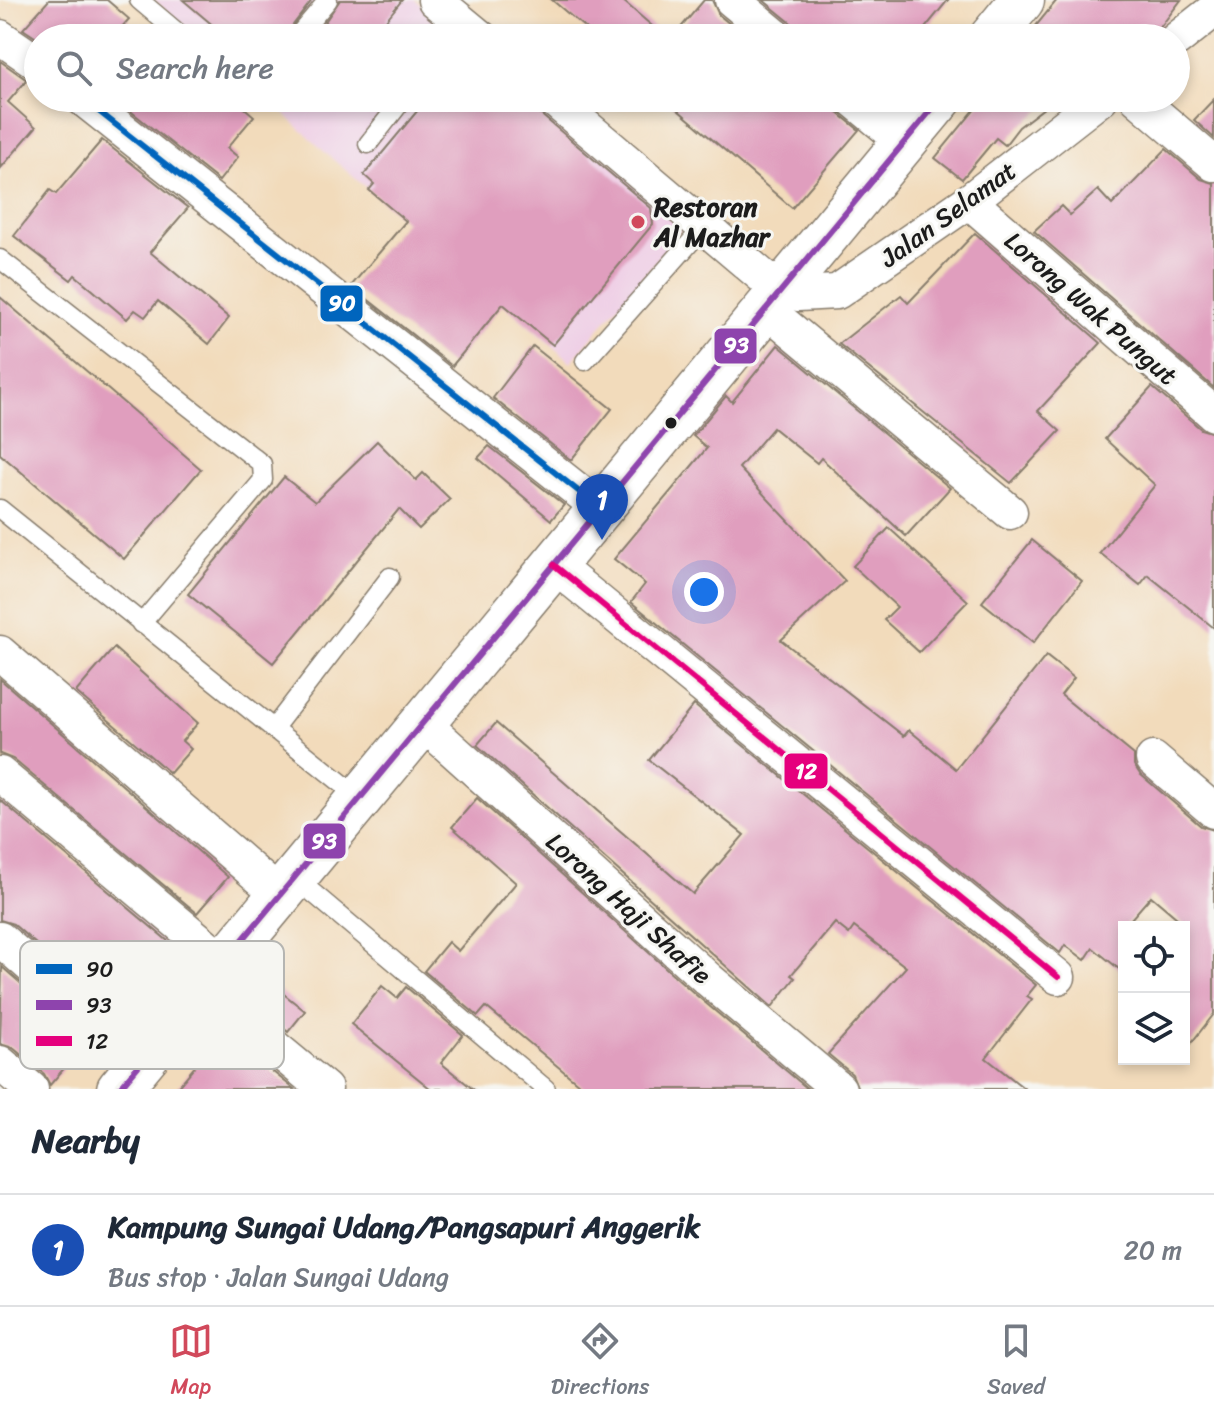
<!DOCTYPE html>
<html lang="en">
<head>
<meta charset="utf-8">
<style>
	:root { --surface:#fff; --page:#f6f6f7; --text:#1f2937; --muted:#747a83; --line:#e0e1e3; --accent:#d1495b }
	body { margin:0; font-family:Sriracha,sans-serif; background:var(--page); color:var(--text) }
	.controls { position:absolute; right:24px; bottom:24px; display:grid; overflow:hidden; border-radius:0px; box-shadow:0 4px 12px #0003 }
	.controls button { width:72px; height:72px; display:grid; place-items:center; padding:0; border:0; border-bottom:2px solid var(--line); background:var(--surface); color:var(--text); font:40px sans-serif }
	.you { position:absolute; left:704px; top:592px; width:28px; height:28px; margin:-20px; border:6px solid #fff; border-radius:50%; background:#1a73e8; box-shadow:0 0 0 12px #1a73e833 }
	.badge { display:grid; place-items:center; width:52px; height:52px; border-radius:50%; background:var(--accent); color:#fff; font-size:26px; font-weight:700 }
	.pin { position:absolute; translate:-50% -66px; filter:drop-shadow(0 2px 4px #0008) }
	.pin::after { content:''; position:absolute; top:42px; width:28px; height:24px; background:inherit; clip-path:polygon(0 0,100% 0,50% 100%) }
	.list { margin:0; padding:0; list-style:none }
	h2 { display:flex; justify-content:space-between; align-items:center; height:104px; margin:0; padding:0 32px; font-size:34px }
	h2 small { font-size:26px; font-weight:400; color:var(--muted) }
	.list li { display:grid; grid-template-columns:52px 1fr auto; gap:24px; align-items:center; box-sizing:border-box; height:112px; padding:0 32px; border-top:2px solid var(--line) }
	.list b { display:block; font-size:30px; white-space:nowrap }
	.list p { margin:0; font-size:26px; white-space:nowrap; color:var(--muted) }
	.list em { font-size:26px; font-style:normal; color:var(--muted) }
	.icon { flex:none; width:44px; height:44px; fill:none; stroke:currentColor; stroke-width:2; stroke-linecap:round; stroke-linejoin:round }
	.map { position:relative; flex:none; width:1214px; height:1089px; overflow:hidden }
	.search { position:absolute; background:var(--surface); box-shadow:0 4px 12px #0003; left:24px; right:24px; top:24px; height:88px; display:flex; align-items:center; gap:20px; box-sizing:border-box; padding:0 28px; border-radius:44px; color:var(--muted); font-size:30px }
	.sheet { height:216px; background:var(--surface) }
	nav { display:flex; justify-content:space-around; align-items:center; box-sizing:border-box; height:112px; border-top:2px solid var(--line); background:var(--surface); font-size:22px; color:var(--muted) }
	nav a { display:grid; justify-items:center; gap:4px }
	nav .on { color:var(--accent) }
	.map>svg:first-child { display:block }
	.built { fill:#efd0e6 }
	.building { fill:#e09ebe }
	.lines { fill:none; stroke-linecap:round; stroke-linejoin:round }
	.service-casing { stroke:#877c6c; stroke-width:21 }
	.minor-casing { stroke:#877c6c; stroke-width:37 }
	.tertiary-casing { stroke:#877c6c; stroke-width:47 }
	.service { stroke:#fff; stroke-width:18 }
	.minor { stroke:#fff; stroke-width:34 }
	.tertiary { stroke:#fff; stroke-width:44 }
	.bus-1-casing { stroke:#f6f6f2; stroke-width:12 }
	.bus-2-casing { stroke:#f6f6f2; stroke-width:12 }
	.bus-3-casing { stroke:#f6f6f2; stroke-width:12 }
	.bus-1 { stroke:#0065bd; stroke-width:6 }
	.bus-2 { stroke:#8e44ad; stroke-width:6 }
	.bus-3 { stroke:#e5007d; stroke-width:6 }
	.poi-dot { fill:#d1495b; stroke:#f6f6f2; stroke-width:3 }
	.bus-dot { fill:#1c1c1c; stroke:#f6f6f2; stroke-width:3 }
	.labels { text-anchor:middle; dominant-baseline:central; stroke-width:6; stroke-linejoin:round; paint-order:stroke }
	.poi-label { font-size:26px; font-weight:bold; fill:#1c1c1c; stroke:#f6f6f2; text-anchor:start }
	.street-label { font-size:26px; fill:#1c1c1c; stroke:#f6f6f2 }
	.key { fill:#f6f6f2; stroke:#b5b5b2; stroke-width:2 }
	.key-label { font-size:22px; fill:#1c1c1c }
	.line-badge { stroke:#f6f6f2; stroke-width:3 }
	.badge-label { font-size:22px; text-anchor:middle; font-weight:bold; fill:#fff }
</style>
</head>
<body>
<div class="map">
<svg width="1214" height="1089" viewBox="0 0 1214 1089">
	<rect width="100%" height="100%" fill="#f6f6f2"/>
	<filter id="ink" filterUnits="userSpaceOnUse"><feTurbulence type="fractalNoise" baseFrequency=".0125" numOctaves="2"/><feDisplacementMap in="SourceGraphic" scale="16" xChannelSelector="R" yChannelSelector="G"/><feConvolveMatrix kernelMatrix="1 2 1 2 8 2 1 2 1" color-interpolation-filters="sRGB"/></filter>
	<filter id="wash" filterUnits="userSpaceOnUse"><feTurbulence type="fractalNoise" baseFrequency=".006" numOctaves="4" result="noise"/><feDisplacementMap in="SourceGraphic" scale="32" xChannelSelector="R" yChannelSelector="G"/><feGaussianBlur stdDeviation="1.8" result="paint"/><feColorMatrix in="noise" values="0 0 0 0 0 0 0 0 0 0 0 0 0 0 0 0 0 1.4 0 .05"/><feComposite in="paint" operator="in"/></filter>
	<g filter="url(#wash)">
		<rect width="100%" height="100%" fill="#f2dbbb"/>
		<g class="built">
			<path d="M154 0H415L461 38H199Z"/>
			<path d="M267 98H533L686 225 571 362 329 156Z"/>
		</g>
		<g id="blocks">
			<g class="building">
				<path d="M49 0H107L129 19 112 38 38 39 23 29Z"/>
				<path d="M183 0H312L283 38H228Z"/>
				<path d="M340 0H402L386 20 408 38H336L322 26Z"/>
				<path d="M552 0H622L666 38H597Z"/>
				<path d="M704 0H712L719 15 747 38H672Z"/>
				<path d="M763 0H948L917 38H798L791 23Z"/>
				<path d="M1057 0H1181L1152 38H1026Z"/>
				<path d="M0 61 27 80 8 102 36 127 0 169Z"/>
				<path d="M114 98H233L254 116 227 148 238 157 219 181Z"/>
				<path d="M428 98H533L539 113 651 208 653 224 553 345 503 304 452 366 351 286 406 221 369 190 374 184 364 175Z"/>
				<path d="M664 98H832L838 113 859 130 792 208Z"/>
				<path d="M984 98H1057L1019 127 1005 145 996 138 962 179 935 158Z"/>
				<path d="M1214 99V138L1194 120Z"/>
				<path d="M102 140 188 208 150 252 229 318 209 344 158 301 145 317 135 310 127 319 75 275 71 280 14 236 50 190 56 194Z"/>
				<path d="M1166 149 1201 179 1214 183V388L1034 231 1061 206 1070 215 1098 190 1112 205Z"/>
				<path d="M975 233 1101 343 1038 411 1060 431 1011 483 839 344 901 295 908 303Z"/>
				<path d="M0 297 201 469 124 559 0 454Z"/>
				<path d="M778 345 950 488 906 536 821 458 817 463 773 428 739 468 845 581 781 640 904 736 909 730 956 769 1046 656 1074 678 1061 695 1134 755V765L1140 774 1201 826 1214 830V1014L1184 1052V924L1151 896 1124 927V973L1093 948 1085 960 1065 945 1060 953 631 602 645 584 614 559 707 448 693 436 726 396 732 402Z"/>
				<path d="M533 346 612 409 571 460 493 398Z"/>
				<path d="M1152 387 1201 429 1214 433V628L1148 575 1140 585 1100 553 1155 485 1105 439Z"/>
				<path d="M377 441 416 480 423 473 450 499 419 529 399 509 273 663 188 594 284 477 315 502Z"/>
				<path d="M489 446 564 505 551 520 478 458Z"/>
				<path d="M889 528 968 601 919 652 884 620 897 607 853 566Z"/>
				<path d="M1032 540 1082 581 1033 643 982 602Z"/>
				<path d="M114 648 198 723 182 741 191 749 170 773 76 692Z"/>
				<path d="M0 679 228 877 197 913 13 759 0 754Z"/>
				<path d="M694 705 1036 985 1027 996 1032 999 986 1058 1025 1089H858L852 1074 828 1054 906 967 854 927 849 934 835 923 791 975 795 978 772 1007 477 745 496 723 693 894 744 835 649 760Z"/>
				<path d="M477 798 696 995 808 1089H585L486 1007 478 1016 424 971 448 942 458 951 516 883 452 827Z"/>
				<path d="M0 800 169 942 150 965 155 969 139 989 147 995 124 1021 13 924 0 920Z"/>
				<path d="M2 967 87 1041 50 1085 44 1074 13 1048 0 1044Z"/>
				<path d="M260 975 305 1011 288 1032 243 995Z"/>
				<path d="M382 986 397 998 406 987 463 1035 441 1063 473 1089H431L351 1024Z"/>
				<path d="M224 1032 294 1089H176Z"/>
			</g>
		</g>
	</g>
	<g filter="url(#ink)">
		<use href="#blocks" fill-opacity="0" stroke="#877c6c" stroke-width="2"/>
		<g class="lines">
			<defs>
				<g id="service">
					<path d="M139 0 184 38"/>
					<path d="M296 38 328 0"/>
					<path d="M368 144 404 98"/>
					<path d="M0 259 262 464 263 480 141 624"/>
					<path d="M585 361 704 227"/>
					<path d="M0 509 360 798"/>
					<path d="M273 729 390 577"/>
					<path d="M294 877 546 1089"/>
				</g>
				<g id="minor">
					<path d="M435 0 481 38"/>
					<path d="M732 0 778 38"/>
					<path d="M0 37 38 63"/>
					<path d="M1176 40 1214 10"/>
					<path d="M82 98 601 509"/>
					<path d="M552 98 780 291 798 294 837 292 969 201 1101 98"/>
					<path d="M851 98 904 142"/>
					<path d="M1137 98 1214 164"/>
					<path d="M969 201 1214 414"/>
					<path d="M766 309 1010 512"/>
					<path d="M554 565 1058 977"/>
					<path d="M0 653 280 895"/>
					<path d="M423 723 709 980 839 1089"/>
					<path d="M1153 759 1214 811"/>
					<path d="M0 774 225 962"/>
					<path d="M0 939 141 1062"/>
					<path d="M203 988 325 1089"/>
					<path d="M0 1063 31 1089"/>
				</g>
				<g id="tertiary">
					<path d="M991 38 1022 0"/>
					<path d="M119 1089 941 98"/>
				</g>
			</defs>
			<use href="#service" class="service-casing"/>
			<use href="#minor" class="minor-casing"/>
			<use href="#tertiary" class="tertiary-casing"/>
			<use href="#service" class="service"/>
			<use href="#minor" class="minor"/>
			<use href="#tertiary" class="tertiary"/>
			<defs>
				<path id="bus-1" d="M82 98 601 509"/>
				<path id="bus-2" d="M119 1089 941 98"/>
				<path id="bus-3" d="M554 565 1058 977"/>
			</defs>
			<use href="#bus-1" class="bus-1-casing"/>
			<use href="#bus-2" class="bus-2-casing"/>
			<use href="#bus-3" class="bus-3-casing"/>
			<use href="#bus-1" class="bus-1"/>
			<use href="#bus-2" class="bus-2"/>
			<use href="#bus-3" class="bus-3"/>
		</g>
	</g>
	<circle class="poi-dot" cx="638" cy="222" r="8"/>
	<circle class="bus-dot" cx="671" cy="423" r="7"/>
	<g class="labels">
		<g class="poi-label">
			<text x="654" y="207">Restoran<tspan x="654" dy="30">Al Mazhar</tspan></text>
		</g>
		<g class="street-label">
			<text transform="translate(948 214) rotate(-36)">Jalan Selamat</text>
			<text transform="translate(1091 308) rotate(41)">Lorong Wak Pungut</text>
			<text transform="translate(629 908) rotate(42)">Lorong Haji Shafie</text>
		</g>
	</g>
	<rect x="20" y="941" width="264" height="128" rx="12" class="key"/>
	<rect x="36" y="964" width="36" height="10" fill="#0065bd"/>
	<rect x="36" y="1000" width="36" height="10" fill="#8e44ad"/>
	<rect x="36" y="1036" width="36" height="10" fill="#e5007d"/>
	<g class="key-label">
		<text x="86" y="977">90</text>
		<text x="86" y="1013">93</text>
		<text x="86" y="1049">12</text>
	</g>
	<g class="line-badge">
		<rect x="319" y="284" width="45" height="39" rx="8" fill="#0065bd"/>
		<rect x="713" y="327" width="45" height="38" rx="8" fill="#8e44ad"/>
		<rect x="783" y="752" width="46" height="38" rx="8" fill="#e5007d"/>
		<rect x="302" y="822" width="45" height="38" rx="8" fill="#8e44ad"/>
	</g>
	<g class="badge-label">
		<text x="342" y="311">90</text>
		<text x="736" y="353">93</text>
		<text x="806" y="779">12</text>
		<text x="324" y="849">93</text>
	</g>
</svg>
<div class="controls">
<button><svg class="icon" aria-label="locate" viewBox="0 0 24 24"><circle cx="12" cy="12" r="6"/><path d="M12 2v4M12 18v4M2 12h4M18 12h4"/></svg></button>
<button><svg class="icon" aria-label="layers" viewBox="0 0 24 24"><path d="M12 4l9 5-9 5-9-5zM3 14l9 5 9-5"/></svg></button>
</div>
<div class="you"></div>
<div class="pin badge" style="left:602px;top:540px;background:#1a4fb4">1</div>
<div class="search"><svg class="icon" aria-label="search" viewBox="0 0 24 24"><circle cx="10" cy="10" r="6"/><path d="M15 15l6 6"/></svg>Search here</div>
</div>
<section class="sheet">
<h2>Nearby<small></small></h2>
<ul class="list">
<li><span class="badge" style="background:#1a4fb4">1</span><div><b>Kampung Sungai Udang/Pangsapuri Anggerik</b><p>Bus stop · Jalan Sungai Udang</p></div><em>20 m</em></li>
</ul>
</section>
<nav>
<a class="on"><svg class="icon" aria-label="map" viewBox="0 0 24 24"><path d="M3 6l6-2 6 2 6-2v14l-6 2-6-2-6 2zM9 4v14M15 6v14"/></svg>Map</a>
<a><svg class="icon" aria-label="directions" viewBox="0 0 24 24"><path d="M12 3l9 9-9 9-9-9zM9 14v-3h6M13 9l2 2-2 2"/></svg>Directions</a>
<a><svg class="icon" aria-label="saved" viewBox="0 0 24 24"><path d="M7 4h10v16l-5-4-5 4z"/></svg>Saved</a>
</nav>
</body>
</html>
